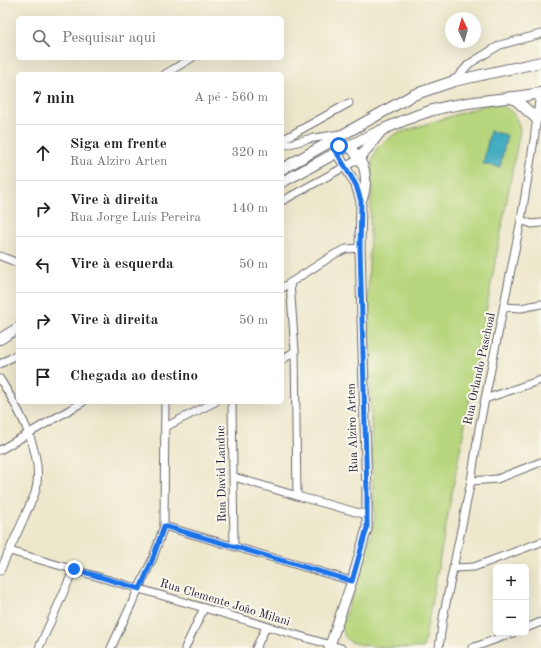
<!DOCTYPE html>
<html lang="pt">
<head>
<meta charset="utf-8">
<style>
	:root { --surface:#fff; --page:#f6f6f6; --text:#222; --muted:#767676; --line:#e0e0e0 }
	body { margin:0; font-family:"Old Standard TT",serif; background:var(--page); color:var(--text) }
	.controls { position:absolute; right:12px; bottom:12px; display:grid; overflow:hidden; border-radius:6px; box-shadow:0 4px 16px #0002 }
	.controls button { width:36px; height:36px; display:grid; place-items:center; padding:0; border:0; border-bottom:1px solid var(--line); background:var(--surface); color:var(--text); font:20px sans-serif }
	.compass { position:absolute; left:445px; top:12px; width:36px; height:36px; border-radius:50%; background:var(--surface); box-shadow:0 4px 16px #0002; rotate:355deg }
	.stop { position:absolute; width:12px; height:12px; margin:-9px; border:3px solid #1a73e8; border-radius:50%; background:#fff }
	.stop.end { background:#1a73e8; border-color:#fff; box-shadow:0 1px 4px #0008 }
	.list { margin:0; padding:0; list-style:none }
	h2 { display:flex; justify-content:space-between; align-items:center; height:52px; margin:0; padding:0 16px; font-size:17px }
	h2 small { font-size:13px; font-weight:400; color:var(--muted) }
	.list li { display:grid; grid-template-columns:26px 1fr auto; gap:12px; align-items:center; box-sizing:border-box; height:56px; padding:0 16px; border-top:1px solid var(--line) }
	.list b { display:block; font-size:15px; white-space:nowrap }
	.list p { margin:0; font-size:13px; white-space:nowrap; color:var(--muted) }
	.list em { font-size:13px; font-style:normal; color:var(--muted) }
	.icon { flex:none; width:22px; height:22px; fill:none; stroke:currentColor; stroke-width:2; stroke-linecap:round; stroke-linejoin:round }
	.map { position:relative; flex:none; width:541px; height:648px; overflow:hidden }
	.search { position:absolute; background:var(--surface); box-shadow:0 4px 16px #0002; left:16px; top:16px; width:268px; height:44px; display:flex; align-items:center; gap:10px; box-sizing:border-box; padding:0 14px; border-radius:6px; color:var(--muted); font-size:15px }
	.panel { position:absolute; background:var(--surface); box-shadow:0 4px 16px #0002; left:16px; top:72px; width:268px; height:332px; border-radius:6px }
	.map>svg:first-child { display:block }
	.green { fill:#b7d57c; stroke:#6c7c5c }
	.water { fill:#40abc0; stroke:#31667e }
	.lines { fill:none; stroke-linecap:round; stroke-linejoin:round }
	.minor-casing { stroke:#69676d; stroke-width:9 }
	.tertiary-casing { stroke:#69676d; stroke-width:11 }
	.secondary-casing { stroke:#69676d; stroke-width:12 }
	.minor { stroke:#fff; stroke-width:7 }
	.tertiary { stroke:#fff; stroke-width:9 }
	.secondary { stroke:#fff; stroke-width:10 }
	.route { stroke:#1a73e8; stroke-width:5 }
	.labels { text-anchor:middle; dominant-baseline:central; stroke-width:4; stroke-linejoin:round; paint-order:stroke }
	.street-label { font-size:12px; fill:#22223b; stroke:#fbf7ec }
</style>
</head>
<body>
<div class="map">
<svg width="541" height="648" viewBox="0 0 541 648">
	<rect width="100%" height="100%" fill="#fbf7ec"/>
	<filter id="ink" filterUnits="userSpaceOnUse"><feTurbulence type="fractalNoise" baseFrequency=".025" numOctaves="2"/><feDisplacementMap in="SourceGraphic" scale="8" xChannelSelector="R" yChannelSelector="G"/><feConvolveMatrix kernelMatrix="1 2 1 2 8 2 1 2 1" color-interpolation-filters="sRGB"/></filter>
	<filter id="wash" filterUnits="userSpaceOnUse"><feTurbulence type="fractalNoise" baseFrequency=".012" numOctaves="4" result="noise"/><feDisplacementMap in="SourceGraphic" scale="16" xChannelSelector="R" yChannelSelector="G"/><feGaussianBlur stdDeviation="0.9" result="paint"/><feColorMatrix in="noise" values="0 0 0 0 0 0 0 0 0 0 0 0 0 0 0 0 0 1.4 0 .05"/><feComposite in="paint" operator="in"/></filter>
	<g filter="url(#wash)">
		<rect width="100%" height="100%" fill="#ede7cb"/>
		<path class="green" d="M489 104C508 105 516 112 520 130L423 648C404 648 368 648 351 642 345 639 343 633 342 626L373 528 375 515 373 501 368 300 372 162 377 148 395 134Z"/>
		<path class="water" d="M490 131 507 135 500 167 483 164Z"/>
	</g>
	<g filter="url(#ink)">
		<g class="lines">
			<defs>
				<g id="minor">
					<path d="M165 74 192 58"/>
					<path d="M454 81 469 64 500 45 541 34"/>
					<path d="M282 140 349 103"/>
					<path d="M282 146 308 139 340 134"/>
					<path d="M282 201 359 159"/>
					<path d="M521 220 532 224 541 223"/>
					<path d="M0 256 18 263"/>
					<path d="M290 283 295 351 297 496"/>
					<path d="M282 288 335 254 346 249 360 248"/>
					<path d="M504 307 521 308 541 304"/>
					<path d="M282 360 295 351"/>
					<path d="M0 364 18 354"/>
					<path d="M0 379C19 409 46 456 35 493 32 501 27 510 24 518 16 536 8 553 0 571"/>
					<path d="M485 399 541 380"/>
					<path d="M232 402 234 546"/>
					<path d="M165 427 215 402"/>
					<path d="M0 450 83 402"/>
					<path d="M234 477 297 496 367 515"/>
					<path d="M471 481 497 479 541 462"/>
					<path d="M164 526 352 581"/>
					<path d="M10 551 341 648"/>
					<path d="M454 568 474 567 541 542"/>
					<path d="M526 628 541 622"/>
					<path d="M39 648 74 569"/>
					<path d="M111 648 153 558 164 526 165 402"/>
					<path d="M185 648 204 608"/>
					<path d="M256 648 266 627"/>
					<path d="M439 648 443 618 471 481 479 429 521 220 534 140 540 93"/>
					<path d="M472 648 513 633"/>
				</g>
				<g id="tertiary">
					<path d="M350 146C354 153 360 159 363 166 367 176 366 192 361 201"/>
					<path d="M329 648 352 581 367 528V494L360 248 361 201 356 185 337 153"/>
				</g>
				<g id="secondary">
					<path d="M510 97 516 100 537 119"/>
					<path d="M359 159 381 131"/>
					<path d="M282 169 413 95 454 81 541 62"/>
					<path d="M282 182C330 157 381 126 433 110 468 100 505 100 541 93"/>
					<path d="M0 339 18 328"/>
				</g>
			</defs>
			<use href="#minor" class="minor-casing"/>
			<use href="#tertiary" class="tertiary-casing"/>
			<use href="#secondary" class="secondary-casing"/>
			<use href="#minor" class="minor"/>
			<use href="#tertiary" class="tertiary"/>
			<use href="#secondary" class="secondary"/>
		</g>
	</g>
	<g class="lines" filter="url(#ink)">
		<path class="route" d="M74 569 140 589 153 558 164 526 352 581 367 528V494L360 248 361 201 356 185 337 153 339 146"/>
	</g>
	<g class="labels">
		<g class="street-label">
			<text transform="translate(480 369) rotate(-78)">Rua Orlando Paschoal</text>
			<text transform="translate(353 428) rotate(-92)">Rua Alziro Arten</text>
			<text transform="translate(222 474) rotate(-91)">Rua David Landuc</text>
			<text transform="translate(225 603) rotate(17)">Rua Clemente João Milani</text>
		</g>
	</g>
</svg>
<div class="controls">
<button>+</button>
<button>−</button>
</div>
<svg class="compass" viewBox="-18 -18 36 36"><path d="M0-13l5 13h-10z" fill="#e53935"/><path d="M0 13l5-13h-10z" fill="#767676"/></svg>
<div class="stop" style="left:339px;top:146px"></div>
<div class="stop end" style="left:74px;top:569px"></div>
<div class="search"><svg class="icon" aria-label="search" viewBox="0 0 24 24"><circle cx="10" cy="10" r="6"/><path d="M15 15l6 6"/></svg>Pesquisar aqui</div>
<section class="panel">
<h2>7 min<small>A pé · 560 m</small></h2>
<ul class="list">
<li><svg class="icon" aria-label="ahead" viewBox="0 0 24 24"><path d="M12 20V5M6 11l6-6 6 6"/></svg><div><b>Siga em frente</b><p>Rua Alziro Arten</p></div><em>320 m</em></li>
<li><svg class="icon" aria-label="right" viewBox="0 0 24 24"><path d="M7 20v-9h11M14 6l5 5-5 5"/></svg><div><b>Vire à direita</b><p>Rua Jorge Luís Pereira</p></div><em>140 m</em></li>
<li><svg class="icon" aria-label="left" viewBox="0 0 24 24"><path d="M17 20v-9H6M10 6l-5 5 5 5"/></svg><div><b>Vire à esquerda</b></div><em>50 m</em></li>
<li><svg class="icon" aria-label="right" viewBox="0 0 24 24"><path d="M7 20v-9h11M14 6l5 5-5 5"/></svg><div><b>Vire à direita</b></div><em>50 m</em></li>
<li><svg class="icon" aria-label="arrive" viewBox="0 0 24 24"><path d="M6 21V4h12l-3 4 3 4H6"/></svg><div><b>Chegada ao destino</b></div></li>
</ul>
</section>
</div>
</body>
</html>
